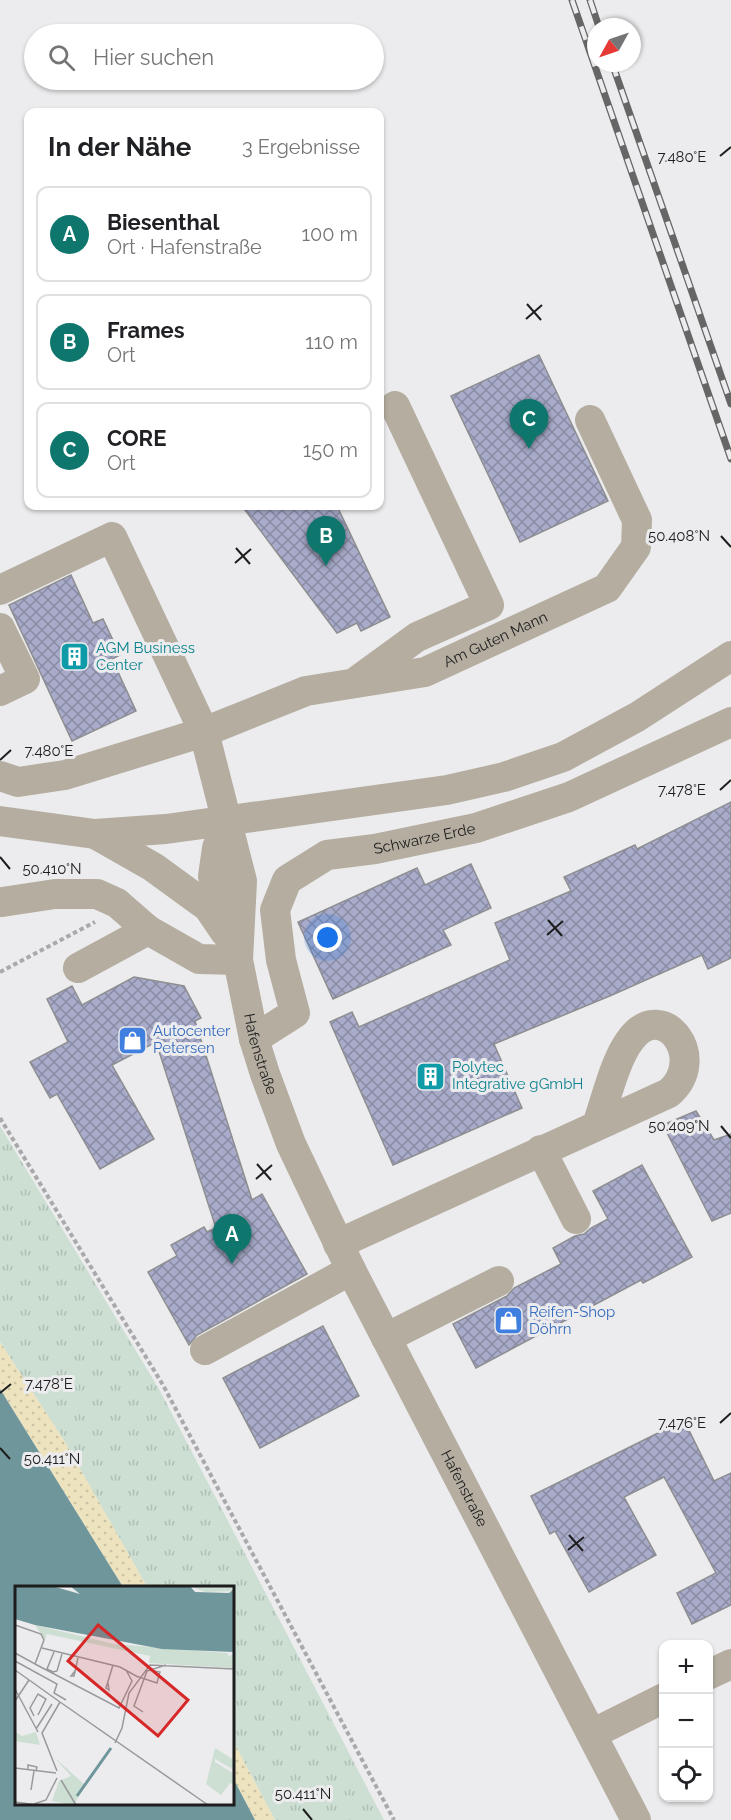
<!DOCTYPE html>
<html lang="de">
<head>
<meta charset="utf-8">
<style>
	:root { --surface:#fff; --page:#f6f6f6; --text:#202124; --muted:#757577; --line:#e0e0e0; --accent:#0f766e }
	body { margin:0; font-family:Raleway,sans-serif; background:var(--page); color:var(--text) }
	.controls { position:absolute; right:18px; bottom:18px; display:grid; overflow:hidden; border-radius:12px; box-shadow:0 2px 4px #0004 }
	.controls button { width:54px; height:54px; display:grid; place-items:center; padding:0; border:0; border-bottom:2px solid var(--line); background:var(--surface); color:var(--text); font:30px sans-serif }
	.compass { position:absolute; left:587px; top:18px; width:54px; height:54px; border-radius:50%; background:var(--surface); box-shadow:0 2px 4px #0004; rotate:230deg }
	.you { position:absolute; left:328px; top:938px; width:21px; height:21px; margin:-15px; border:4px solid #fff; border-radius:50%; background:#1a73e8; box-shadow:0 0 0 9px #1a73e833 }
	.badge { display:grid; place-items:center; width:39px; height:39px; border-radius:50%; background:var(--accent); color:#fff; font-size:20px; font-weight:700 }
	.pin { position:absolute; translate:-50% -50px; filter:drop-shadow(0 2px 3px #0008) }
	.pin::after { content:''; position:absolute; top:32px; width:21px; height:18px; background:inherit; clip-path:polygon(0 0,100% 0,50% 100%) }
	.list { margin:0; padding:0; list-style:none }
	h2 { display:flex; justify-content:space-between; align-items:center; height:78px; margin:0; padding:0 24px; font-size:26px }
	h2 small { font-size:20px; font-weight:400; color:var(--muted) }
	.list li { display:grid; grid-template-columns:39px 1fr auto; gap:18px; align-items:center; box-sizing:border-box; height:96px; margin:0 12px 12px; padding:0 12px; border:2px solid var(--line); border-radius:12px }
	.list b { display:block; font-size:22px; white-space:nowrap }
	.list p { margin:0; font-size:20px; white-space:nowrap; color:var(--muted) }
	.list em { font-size:20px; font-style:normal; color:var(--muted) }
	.icon { flex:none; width:33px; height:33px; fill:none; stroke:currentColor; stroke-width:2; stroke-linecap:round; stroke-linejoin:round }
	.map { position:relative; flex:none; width:731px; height:1820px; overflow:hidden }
	.search { position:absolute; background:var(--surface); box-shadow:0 2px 4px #0004; left:24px; top:24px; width:360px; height:66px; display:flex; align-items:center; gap:15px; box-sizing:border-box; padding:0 21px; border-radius:33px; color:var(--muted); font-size:22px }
	.panel { position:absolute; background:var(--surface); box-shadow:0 2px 4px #0004; left:24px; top:108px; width:360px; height:402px; border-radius:12px }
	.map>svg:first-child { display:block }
	.grass { fill:url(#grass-tufts) }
	.sand { fill:url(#sand-dots) }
	.water { fill:#6f969b }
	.building { fill:url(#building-cross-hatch); stroke:#8e8e90; stroke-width:1.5 }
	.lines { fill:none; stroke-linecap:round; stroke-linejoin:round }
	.path { stroke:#a9a9ab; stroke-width:4; stroke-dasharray:4.5 3; stroke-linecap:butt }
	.minor { stroke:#b4ada0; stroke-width:30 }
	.rail-casing { stroke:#666667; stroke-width:7 }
	.rail { stroke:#ececee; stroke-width:4.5; stroke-dasharray:14; stroke-linecap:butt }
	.ticks { fill:none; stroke:#1d1d1e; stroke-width:2 }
	.labels { text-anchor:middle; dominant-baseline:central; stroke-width:6; stroke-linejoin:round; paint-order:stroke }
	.street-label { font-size:15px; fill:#1d1d1e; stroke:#ececee }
	.culture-label { font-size:15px; fill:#0d838f; stroke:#ececee; text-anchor:start }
	.shop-label { font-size:15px; fill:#366cbe; stroke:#ececee; text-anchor:start }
	.inset-river { fill:none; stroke:#6f969b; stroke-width:3 }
	.inset-road { fill:none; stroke:#99999b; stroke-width:1.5 }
	.view { fill:#d62828; fill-opacity:0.15; stroke:#d62828; stroke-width:3 }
	.inset-edge { fill:none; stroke:#1d1d1e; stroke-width:3 }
	.ticks-label { font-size:15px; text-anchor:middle; fill:#1d1d1e; stroke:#ececee; stroke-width:6; stroke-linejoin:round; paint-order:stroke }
</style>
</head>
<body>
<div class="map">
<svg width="731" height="1820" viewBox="0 0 731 1820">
	<defs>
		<pattern id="grass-tufts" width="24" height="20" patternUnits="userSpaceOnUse" patternTransform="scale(1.5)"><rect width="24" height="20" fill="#ccdfd2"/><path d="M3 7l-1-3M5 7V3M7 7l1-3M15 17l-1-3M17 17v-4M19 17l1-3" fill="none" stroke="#afbfb4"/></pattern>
		<pattern id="sand-dots" width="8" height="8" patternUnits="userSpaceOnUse" patternTransform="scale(1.5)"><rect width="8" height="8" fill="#ede3be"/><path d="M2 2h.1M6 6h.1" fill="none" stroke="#cbc2a3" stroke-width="1.8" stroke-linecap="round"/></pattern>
		<pattern id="building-cross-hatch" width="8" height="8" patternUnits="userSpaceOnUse" patternTransform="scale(1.5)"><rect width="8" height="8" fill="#a8acca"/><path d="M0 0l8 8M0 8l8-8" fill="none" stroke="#888ba3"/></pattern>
	</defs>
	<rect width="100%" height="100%" fill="#ececee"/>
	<path class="grass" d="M0 1126 159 1389 384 1820H275L233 1741 232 1588 147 1587 65 1442 0 1342Z"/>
	<g class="sand">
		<path d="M0 1342 65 1442 147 1587H123L0 1389Z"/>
		<path d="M233 1741 275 1820H255L233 1778Z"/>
	</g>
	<path class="water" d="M0 1389 123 1587 16 1588V1804H232L233 1778 255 1820H0Z"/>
	<g class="building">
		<path d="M539 355 608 501 520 542 451 396Z"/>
		<path d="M242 506H337L390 617 361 631 357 623 337 633Z"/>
		<path d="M71 575 93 623 103 619 120 655 112 659 136 711 72 741 9 605Z"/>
		<path d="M731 802V958L708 969 702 955 612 995 494 1044 522 1108 393 1165 330 1022 352 1012 359 1027 510 960 495 923 571 891 564 877 635 845 637 849Z"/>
		<path d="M471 864 491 908 443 930 451 945 333 999 298 922 417 868 425 885Z"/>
		<path d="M134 977 184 986 201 1018 195 1021 252 1200 262 1194 307 1274 197 1335 189 1345 148 1272 177 1256 171 1245 204 1227 207 1232 216 1228 156 1042 112 1065 154 1139 100 1169 57 1094 50 1098 30 1062 68 1042 47 999 72 986 82 1005Z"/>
		<path d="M696 1111 714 1140 731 1134V1213L712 1221 663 1125Z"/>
		<path d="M642 1165 692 1257 643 1283 641 1280 476 1368 453 1324 507 1296 514 1288 561 1264 553 1248 575 1236 584 1234 591 1228 608 1219 593 1191Z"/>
		<path d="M323 1326 359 1396 260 1448 223 1378Z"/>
		<path d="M684 1420 714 1481 731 1473V1605L692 1624 677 1593 716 1573 664 1477 624 1497 656 1555 589 1592 555 1531 550 1534 531 1496Z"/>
	</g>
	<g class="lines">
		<g class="path">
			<path d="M0 972 95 922"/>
			<path d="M0 1118 163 1385 394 1820"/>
		</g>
		<g class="minor">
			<path id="s1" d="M0 590 112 537 204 732 242 881 238 960 254 1039 265 1074 291 1144 351 1270 636 1820"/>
			<path d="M0 628 25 679 0 691"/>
			<path d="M358 680 417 637 489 605 395 406"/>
			<path id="s2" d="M0 776 18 782 65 775 204 732 306 691 425 672 607 588 636 547 637 520 590 420"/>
			<path d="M0 821 95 834 166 829 447 790 504 777 563 757 637 717 731 656"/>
			<path d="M95 834 153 867 208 907 225 932"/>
			<path d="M2 902 55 894H97L117 903 148 930 199 959 238 960"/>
			<path d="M223 925 213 876 217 848 227 822"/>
			<path d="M78 968 148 930"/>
			<path id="s3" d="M254 1039 295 1013 281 960 275 910 287 880 327 855 375 849 476 828 569 797 731 722"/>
			<path d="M541 1150 576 1219"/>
			<path d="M338 1244 669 1093C709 1058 663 997 631 1039 615 1059 606 1100 597 1125"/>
			<path d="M386 1338 499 1281"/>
			<path d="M205 1350 351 1270"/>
			<path d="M708 1675 731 1664"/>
			<path d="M592 1734 664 1698"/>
		</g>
		<defs>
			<g id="rail">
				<path d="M572 0 731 459"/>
				<path d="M590 0 599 27"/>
				<path d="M612 63 731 404"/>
			</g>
		</defs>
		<use href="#rail" class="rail-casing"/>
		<use href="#rail" class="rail"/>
	</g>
	<path class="ticks" d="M720 156 731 147M527 304 541 320M526 319 542 305M721 536 731 547M236 548 250 564M235 563 251 549M0 760 11 750M720 790 731 780M0 857 10 869M548 920 562 936M547 935 563 921M721 1126 731 1138M257 1164 271 1180M256 1179 272 1165M0 1393 11 1384M720 1423 731 1413M0 1448 10 1459M569 1535 583 1551M568 1550 584 1537M303 1809 312 1820"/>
	<defs>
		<symbol id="building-square" viewBox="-11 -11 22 22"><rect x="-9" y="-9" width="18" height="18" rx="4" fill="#0f9aa8" stroke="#ececee"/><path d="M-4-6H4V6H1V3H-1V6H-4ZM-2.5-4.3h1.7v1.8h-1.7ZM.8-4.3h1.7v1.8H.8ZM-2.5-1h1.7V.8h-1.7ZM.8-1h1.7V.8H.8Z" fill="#fff"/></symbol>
		<symbol id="shop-square" viewBox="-11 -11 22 22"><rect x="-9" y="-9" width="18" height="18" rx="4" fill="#3f7fe0" stroke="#ececee"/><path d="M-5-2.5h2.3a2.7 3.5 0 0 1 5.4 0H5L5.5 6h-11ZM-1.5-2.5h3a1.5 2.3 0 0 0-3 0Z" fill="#fff"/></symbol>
	</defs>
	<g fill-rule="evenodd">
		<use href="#building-square" x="58" y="640" width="33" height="33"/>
		<use href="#shop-square" x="116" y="1024" width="33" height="33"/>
		<use href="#building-square" x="414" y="1060" width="33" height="33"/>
		<use href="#shop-square" x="492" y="1304" width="33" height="33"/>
	</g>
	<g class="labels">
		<g class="street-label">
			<text stroke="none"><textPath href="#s2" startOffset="520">Am Guten Mann</textPath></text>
			<text stroke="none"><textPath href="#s3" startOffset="332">Schwarze Erde</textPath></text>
			<text stroke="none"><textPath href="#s1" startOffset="669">Hafenstraße</textPath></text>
			<text stroke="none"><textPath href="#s1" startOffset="1150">Hafenstraße</textPath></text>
		</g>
		<g class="culture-label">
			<text x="96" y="648">AGM Business<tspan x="96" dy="17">Center</tspan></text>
			<text x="452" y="1067">Polytec<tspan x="452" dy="17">Integrative gGmbH</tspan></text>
		</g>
		<g class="shop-label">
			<text x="153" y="1031">Autocenter<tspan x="153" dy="17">Petersen</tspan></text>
			<text x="529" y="1312">Reifen-Shop<tspan x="529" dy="17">Döhrn</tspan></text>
		</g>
	</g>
	<g transform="translate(15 1586)">
		<rect width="219" height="219" fill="#ececee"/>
		<path d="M20 39 99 58 212 67 214 71 219 67V82L134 77 135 70 32 48 30 54ZM0 146 7 150 21 146 25 159 0 155ZM200 162 219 174V184L200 173V176L219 188V199L215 197 206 209 191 198ZM39 171 70 199 59 219 37 215 44 195 56 190Z" fill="#ccdfd2"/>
		<path d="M175 0H219V5L190 6Z" fill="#ccdfd2"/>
		<path d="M0 0H37L65 8 55 0H175L180 6 214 7 219 3V66L147 63 20 39 0 33Z" fill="#6f969b"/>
		<path class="inset-river" d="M0 2 86 20 219 23M62 210 96 162"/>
		<path class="inset-road" d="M0 39 26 48 29 54 20 78 0 67M27 62 105 81 123 91M39 66 32 83 38 86 42 85 47 68M0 75 42 98 39 107 51 114M20 78 104 122 117 95 111 84M0 84 45 116M60 85 56 90H59L63 72M121 90 142 97 144 89 145 86 139 85 144 89M93 97 94 104 91 102 98 79M0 103 23 146M0 115 14 94M45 116 193 219M128 126 119 120 132 85 151 79M19 130 15 122 23 108 31 113 23 129M21 143 37 118M100 157 107 142 114 107 135 79 219 83M0 182 41 187M13 184V179L22 181 21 185M42 185 27 147 45 116M46 194 61 219M16 204 19 185M0 216 22 219M19 218 31 214 42 192"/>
		<path class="view" d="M83 39 173 114 143 150 53 75Z"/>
		<rect width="219" height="219" class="inset-edge"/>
	</g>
	<g class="ticks-label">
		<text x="682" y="162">7.480°E</text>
		<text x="679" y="541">50.408°N</text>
		<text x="49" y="756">7.480°E</text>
		<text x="682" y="795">7.478°E</text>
		<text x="52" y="874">50.410°N</text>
		<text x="679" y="1131">50.409°N</text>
		<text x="49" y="1389">7.478°E</text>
		<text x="682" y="1428">7.476°E</text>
		<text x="52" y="1464">50.411°N</text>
		<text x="303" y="1799">50.411°N</text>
	</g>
</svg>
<div class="controls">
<button>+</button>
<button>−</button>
<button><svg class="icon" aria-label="locate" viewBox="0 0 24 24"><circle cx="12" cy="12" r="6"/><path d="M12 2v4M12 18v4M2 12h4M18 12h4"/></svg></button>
</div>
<svg class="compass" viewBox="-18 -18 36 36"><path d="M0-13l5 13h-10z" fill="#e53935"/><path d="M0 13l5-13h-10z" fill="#757577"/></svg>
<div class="you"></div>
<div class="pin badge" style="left:232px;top:1264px">A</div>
<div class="pin badge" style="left:326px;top:566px">B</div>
<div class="pin badge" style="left:529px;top:449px">C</div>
<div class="search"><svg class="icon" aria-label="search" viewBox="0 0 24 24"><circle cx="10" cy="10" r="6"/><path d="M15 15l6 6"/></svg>Hier suchen</div>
<section class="panel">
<h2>In der Nähe<small>3 Ergebnisse</small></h2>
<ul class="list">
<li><span class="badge">A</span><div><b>Biesenthal</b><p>Ort · Hafenstraße</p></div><em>100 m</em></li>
<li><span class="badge">B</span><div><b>Frames</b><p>Ort</p></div><em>110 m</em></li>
<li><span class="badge">C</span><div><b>CORE</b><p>Ort</p></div><em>150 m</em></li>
</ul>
</section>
</div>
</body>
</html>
